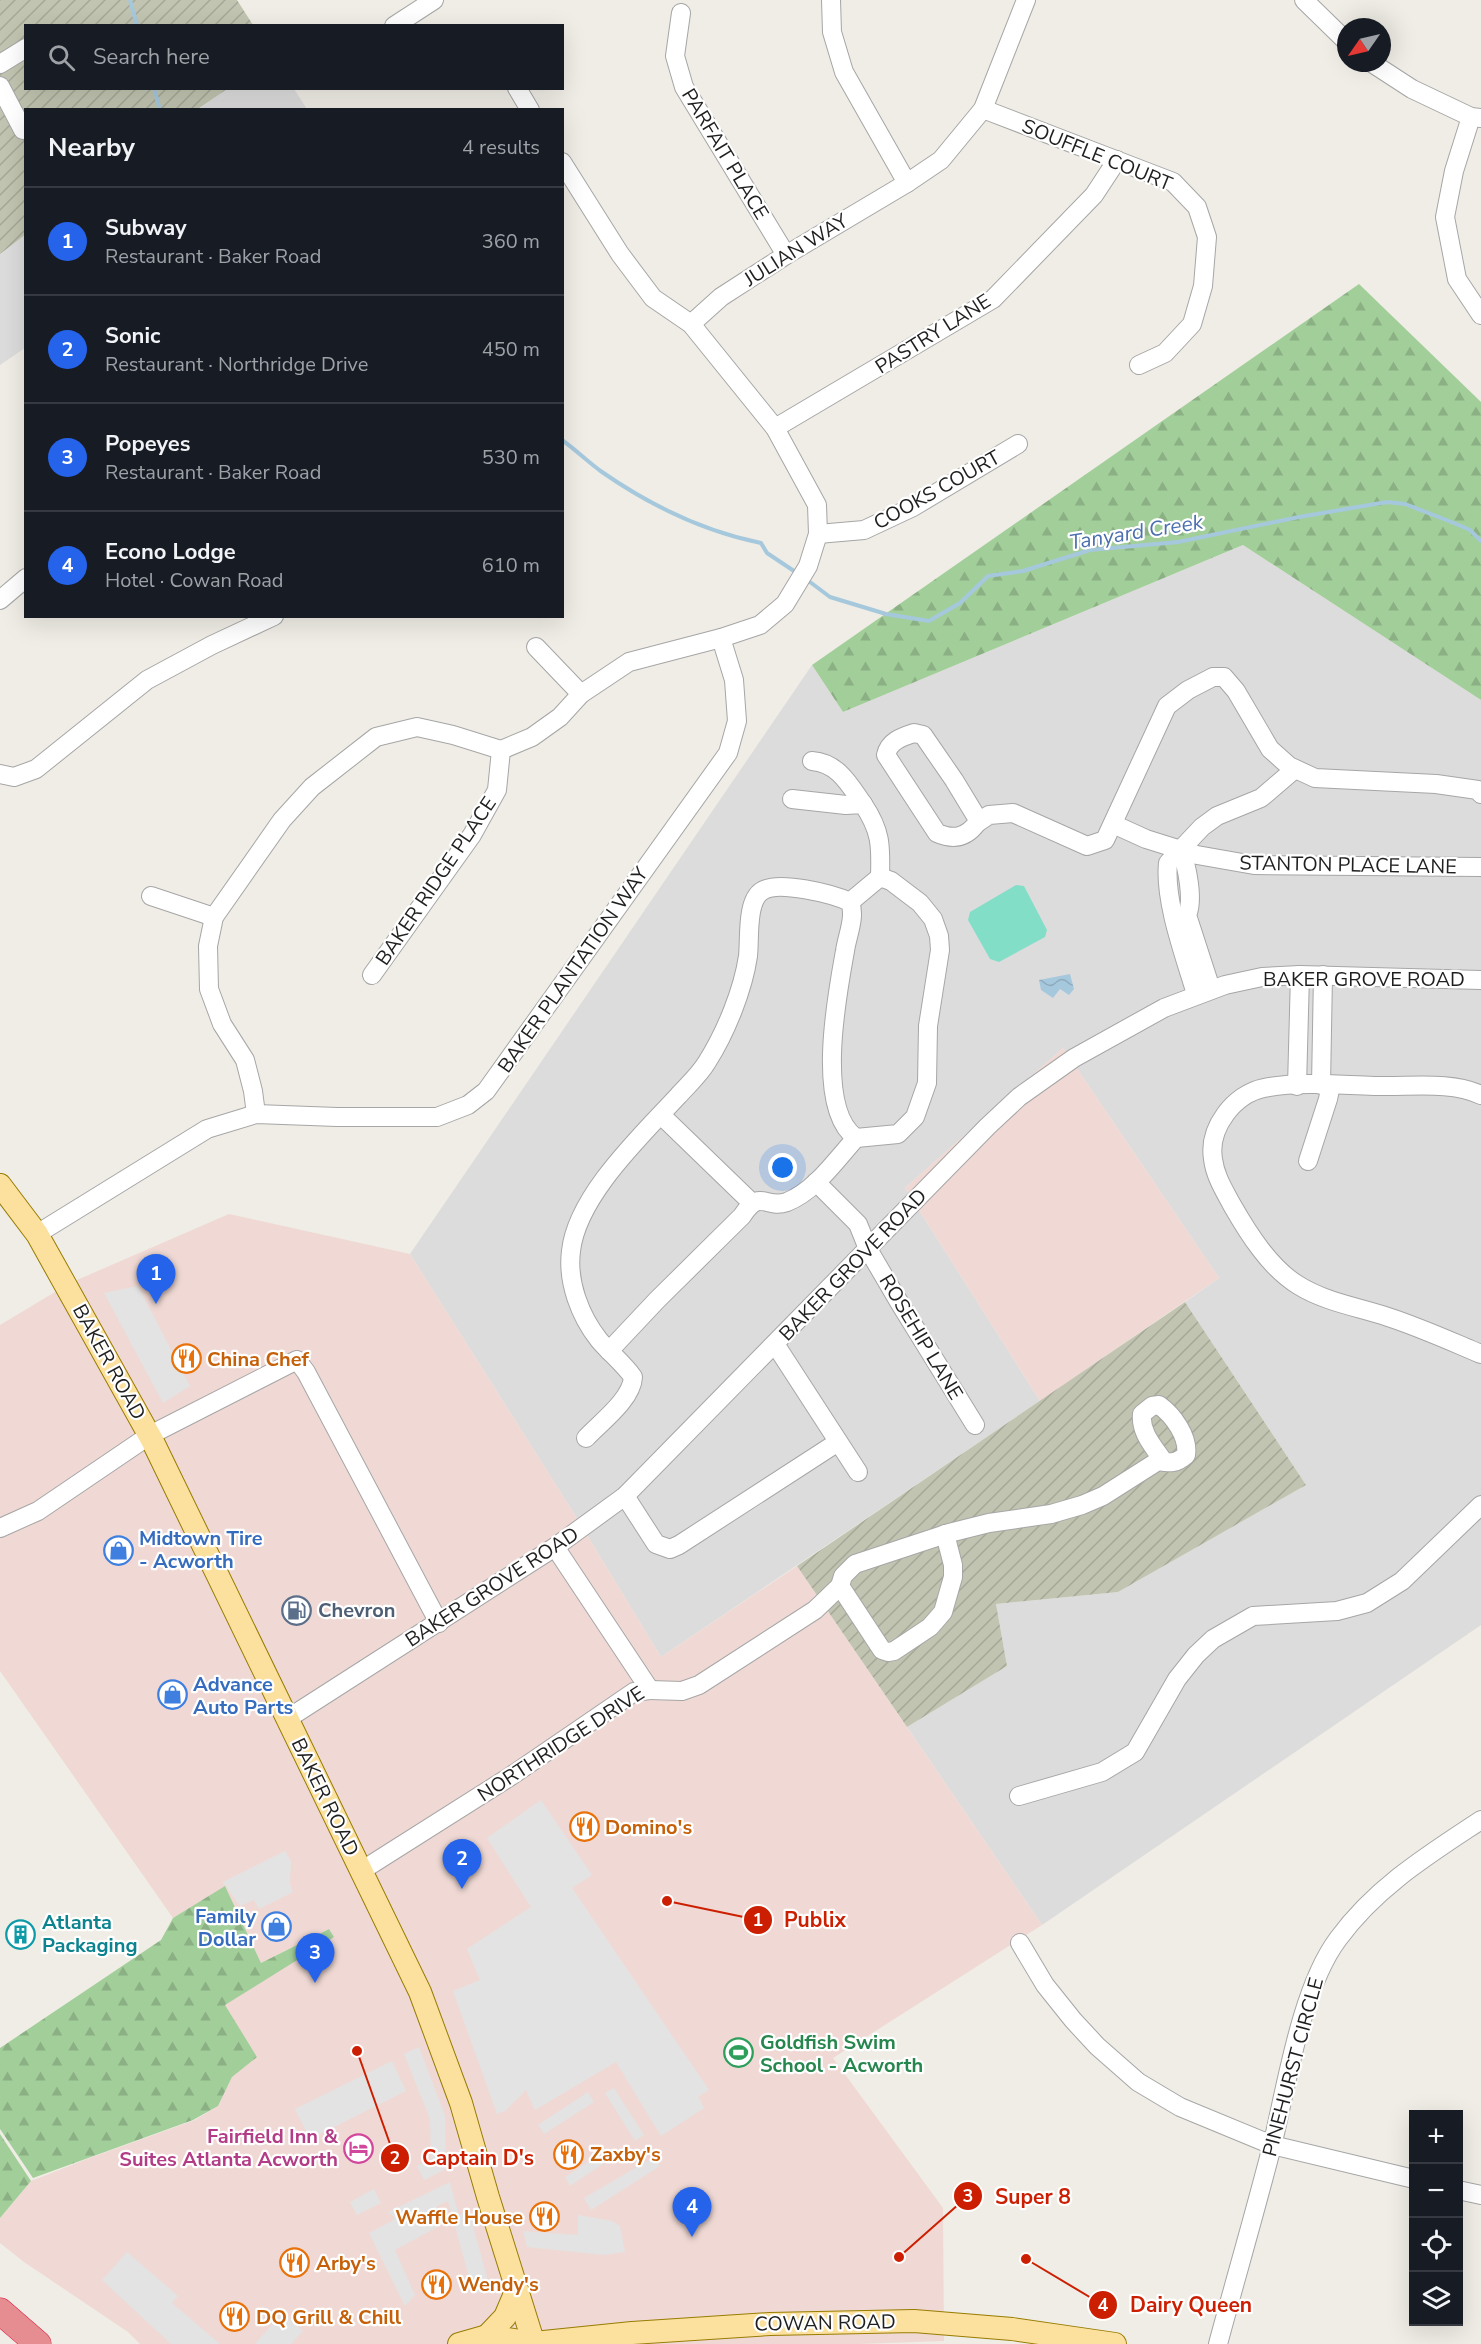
<!DOCTYPE html>
<html lang="en">
<head>
<meta charset="utf-8">
<style>
	:root { --surface:#171b24; --page:#242831; --text:#f1f3f6; --muted:#9ea1a6; --line:#363941; --accent:#2563eb }
	body { margin:0; font-family:"Nunito Sans",sans-serif; background:var(--page); color:var(--text) }
	.controls { position:absolute; right:18px; bottom:18px; display:grid; overflow:hidden; border-radius:0px; box-shadow:0 6px 24px #0002 }
	.controls button { width:54px; height:54px; display:grid; place-items:center; padding:0; border:0; border-bottom:2px solid var(--line); background:var(--surface); color:var(--text); font:30px sans-serif }
	.compass { position:absolute; left:1337px; top:18px; width:54px; height:54px; border-radius:50%; background:var(--surface); box-shadow:0 6px 24px #0002; rotate:236deg }
	.you { position:absolute; left:783px; top:1168px; width:21px; height:21px; margin:-15px; border:4px solid #fff; border-radius:50%; background:#1a73e8; box-shadow:0 0 0 9px #1a73e833 }
	.badge { display:grid; place-items:center; width:39px; height:39px; border-radius:50%; background:var(--accent); color:#fff; font-size:20px; font-weight:700 }
	.pin { position:absolute; translate:-50% -50px; filter:drop-shadow(0 2px 3px #0008) }
	.pin::after { content:''; position:absolute; top:32px; width:21px; height:18px; background:inherit; clip-path:polygon(0 0,100% 0,50% 100%) }
	.list { margin:0; padding:0; list-style:none }
	h2 { display:flex; justify-content:space-between; align-items:center; height:78px; margin:0; padding:0 24px; font-size:26px }
	h2 small { font-size:20px; font-weight:400; color:var(--muted) }
	.list li { display:grid; grid-template-columns:39px 1fr auto; gap:18px; align-items:center; box-sizing:border-box; height:108px; padding:0 24px; border-top:2px solid var(--line) }
	.list b { display:block; font-size:22px; white-space:nowrap }
	.list p { margin:0; font-size:20px; white-space:nowrap; color:var(--muted) }
	.list em { font-size:20px; font-style:normal; color:var(--muted) }
	.icon { flex:none; width:33px; height:33px; fill:none; stroke:currentColor; stroke-width:2; stroke-linecap:round; stroke-linejoin:round }
	.map { position:relative; flex:none; width:1481px; height:2344px; overflow:hidden }
	.search { position:absolute; background:var(--surface); box-shadow:0 6px 24px #0002; left:24px; top:24px; width:540px; height:66px; display:flex; align-items:center; gap:15px; box-sizing:border-box; padding:0 21px; border-radius:0px; color:var(--muted); font-size:22px }
	.panel { position:absolute; background:var(--surface); box-shadow:0 6px 24px #0002; left:24px; top:108px; width:540px; height:510px; border-radius:0px }
	.map>svg:first-child { display:block }
	.residential { fill:#dddcdc }
	.commercial { fill:#f0d9d4 }
	.construction { fill:url(#construction-furrows) }
	.forest { fill:url(#forest-firs) }
	.pitch { fill:#83dec8 }
	.parking { fill:#e3e3e3 }
	.water { fill:url(#water-waves) }
	.lines { fill:none; stroke-linecap:round; stroke-linejoin:round }
	.stream { stroke:#a6c8dd; stroke-width:4 }
	.minor-casing { stroke:#a6a6a6; stroke-width:20 }
	.major-casing { stroke:#987c01; stroke-width:24 }
	.highway-casing { stroke:#da2649; stroke-width:27 }
	.minor { stroke:#fff; stroke-width:18 }
	.major { stroke:#fbe09e; stroke-width:22 }
	.highway { stroke:#e68d91; stroke-width:26 }
	.labels { text-anchor:middle; dominant-baseline:central; stroke-width:4.5; stroke-linejoin:round; paint-order:stroke }
	.street-label { font-size:20px; fill:#1f1f1f; stroke:#fff }
	.food-label { font-size:20px; font-weight:bold; fill:#c56008; stroke:#fff; text-anchor:start }
	.shop-label { font-size:20px; font-weight:bold; fill:#366cbe; stroke:#fff; text-anchor:start }
	.service-label { font-size:20px; font-weight:bold; fill:#4e5e75; stroke:#fff; text-anchor:start }
	.culture-label { font-size:20px; font-weight:bold; fill:#0d838f; stroke:#fff; text-anchor:start }
	.leisure-label { font-size:20px; font-weight:bold; fill:#27864d; stroke:#fff; text-anchor:start }
	.hotel-label { font-size:20px; font-weight:bold; fill:#b23c85; stroke:#fff; text-anchor:end }
	.water-label { font-size:21px; font-style:italic; fill:#4b6eae; stroke:#fff }
	.leader { fill:none; stroke:#cc1f02; stroke-width:2 }
	.callout-dot { fill:#cc1f02; stroke:#fff; stroke-width:2 }
	.mark-label { font-size:18px; text-anchor:middle; font-weight:bold; fill:#fff }
	.callout-label { font-size:21px; text-anchor:middle; font-weight:bold; fill:#cc1f02; stroke:#fff; stroke-width:4.5; stroke-linejoin:round; paint-order:stroke }
</style>
</head>
<body>
<div class="map">
<svg width="1481" height="2344" viewBox="0 0 1481 2344">
	<defs>
		<pattern id="construction-furrows" width="10" height="10" patternUnits="userSpaceOnUse" patternTransform="scale(1.5)"><rect width="10" height="10" fill="#c1c4b0"/><path d="M-1 1l2-2M0 10L10 0M9 11l2-2" fill="none" stroke="#a5a897"/></pattern>
		<pattern id="forest-firs" width="22" height="20" patternUnits="userSpaceOnUse" patternTransform="scale(1.5)"><rect width="22" height="20" fill="#a2ce9a"/><path d="M5 1l3.5 6h-7zM16 11l3.5 6h-7z" fill="#8bb084"/></pattern>
		<pattern id="water-waves" width="16" height="10" patternUnits="userSpaceOnUse" patternTransform="scale(1.5)"><rect width="16" height="10" fill="#a6c8dd"/><path d="M0 5q4-4 8 0t8 0" fill="none" stroke="#8eabbd"/></pattern>
	</defs>
	<rect width="100%" height="100%" fill="#efede5"/>
	<g class="residential">
		<path d="M227 88 294 89 307 109 198 110Z"/>
		<path d="M25 235V348L0 365V254Z"/>
		<path d="M1243 545 1481 700V1625L1042 1925 907 1727 1007 1666 996 1604 1118 1592 1306 1485 1185 1302 1219 1278 1063 1048 905 1188 1040 1401 661 1657 573 1512 410 1254 812 665 843 712Z"/>
	</g>
	<g class="commercial">
		<path d="M1063 1048 1219 1278 1040 1401 905 1188Z"/>
		<path d="M229 1214 410 1254 573 1512 661 1657 797 1566 1042 1925 833 2058 943 2208 944 2341 858 2344H140L128 2332 24 2262 0 2243V2218L31 2181 87 2159 195 2120 218 2106 232 2077 225 2005 329 1929 261 1963 225 1887 173 1918 0 1671V1325L70 1283Z"/>
	</g>
	<g class="construction">
		<path d="M0 0H237L253 25 26 26V88L227 89 198 109 26 110 25 235 0 254Z"/>
		<path d="M1185 1302 1306 1485 1118 1592 996 1604 1007 1666 907 1727 797 1566Z"/>
	</g>
	<g class="forest">
		<path d="M1359 284 1481 402V700L1243 545 843 712 812 665Z"/>
		<path d="M225 1886 261 1963 329 1929 334 1937 225 2005 257 2057 232 2077 218 2106 193 2120 33 2178 0 2129V2048L161 1940 173 1918Z"/>
		<path d="M0 2134 31 2181 0 2218Z"/>
	</g>
	<path class="pitch" d="M1016 885 1024 886 1047 930 1045 937 999 962 990 959 968 920 970 912Z"/>
	<g class="parking">
		<path d="M138 1286 190 1386 163 1403 104 1293Z"/>
		<path d="M541 1800 592 1875 572 1888 709 2090 698 2097 704 2108 661 2136 616 2062 535 2110 526 2090 505 2111 497 2114 453 1991 480 1980 467 1949 531 1907 487 1838Z"/>
		<path d="M285 1851 291 1861 290 1884 293 1892 259 1909 254 1900 240 1906 223 1882Z"/>
		<path d="M419 2047 445 2115 446 2169 424 2180 417 2166 431 2159 430 2119 404 2054Z"/>
		<path d="M392 2061 406 2091 310 2139 295 2109Z"/>
		<path d="M614 2088 644 2135 635 2141 605 2093Z"/>
		<path d="M588 2092 594 2102 544 2134 538 2125Z"/>
		<path d="M607 2149 612 2158 570 2186 565 2177Z"/>
		<path d="M654 2157 660 2166 591 2210 584 2198Z"/>
		<path d="M450 2182 459 2216 468 2208 489 2284 481 2293 473 2291 448 2201 437 2206 440 2216 439 2226 395 2250 415 2295 405 2306 369 2233 394 2220V2217L388 2212Z"/>
		<path d="M374 2189 381 2203 357 2215 350 2202Z"/>
		<path d="M578 2215 612 2221 620 2226 625 2252 604 2255 527 2247 523 2231 578 2235Z"/>
		<path d="M127 2252 178 2296 172 2303 220 2344H171L102 2280Z"/>
		<path d="M283 2312 303 2331 291 2344H255Z"/>
	</g>
	<path class="water" d="M1070 974 1074 989 1069 995 1060 989 1053 998 1041 990 1039 980Z"/>
	<g class="lines">
		<g class="stream">
			<path d="M130 0 137 26"/>
			<path d="M154 88 160 110"/>
			<path d="M562 440C576 450 588 462 602 472 651 506 702 531 761 543L767 553 794 571"/>
			<path d="M810 582 830 597 886 614 929 621 960 603 988 576 1023 571 1090 550 1178 542 1299 517 1387 502 1405 504 1454 523 1470 530 1481 541"/>
		</g>
		<defs>
			<g id="minor">
				<path d="M831 0 832 32 844 72 907 183"/>
				<path d="M1304 0 1346 41"/>
				<path d="M681 13 675 56 684 87 786 255"/>
				<path d="M394 26 434 0"/>
				<path d="M1372 63 1412 89 1471 117 1481 118"/>
				<path d="M0 64 26 48"/>
				<path d="M0 86 23 130"/>
				<path d="M517 88 530 110"/>
				<path d="M983 109 1173 182 1197 207 1207 237 1203 286 1192 324 1165 353 1139 365"/>
				<path d="M1471 117 1454 171 1445 217 1457 279 1481 315"/>
				<path d="M691 324 721 297 786 255 907 183 941 160 983 109 1026 0"/>
				<path d="M775 428 993 299 1094 195 1117 160"/>
				<path d="M818 534 864 530 913 507 1018 444"/>
				<path d="M0 600 26 578"/>
				<path d="M536 647 581 694"/>
				<path d="M914 733 923 735 954 780 977 818V823C966 838 953 840 937 833L886 755C889 741 902 737 914 733Z"/>
				<path d="M812 761C838 763 849 784 863 804"/>
				<path d="M0 774 14 777 36 769 147 680 212 645 274 616"/>
				<path d="M792 799 846 805 863 804C881 831 881 845 880 877"/>
				<path d="M977 823 989 815 1013 813 1087 846 1105 840 1167 706 1188 690 1213 677H1224L1236 691 1270 749 1289 766 1315 778 1436 784 1478 790 1481 794"/>
				<path d="M1113 824 1146 839 1197 855 1254 865 1481 867"/>
				<path d="M1181 851C1187 866 1194 900 1187 915L1211 989"/>
				<path d="M151 896 214 917"/>
				<path d="M372 975 472 835 497 790 501 750"/>
				<path d="M1196 994C1185 957 1164 901 1168 863L1202 827 1217 816 1261 798 1295 769"/>
				<path d="M1321 1085 1323 975"/>
				<path d="M1297 1086 1300 975"/>
				<path d="M1481 1095C1451 1081 1411 1087 1378 1086 1344 1085 1297 1081 1264 1088 1234 1094 1208 1128 1213 1159 1215 1176 1224 1190 1232 1205 1248 1233 1270 1268 1298 1285 1325 1302 1358 1307 1388 1317 1419 1327 1450 1341 1481 1354"/>
				<path d="M256 1114 253 1091 245 1060 222 1024 209 989 208 946 214 917 282 820 312 787 376 737 417 727 453 735 501 750 532 737 560 717 581 694 629 662 721 638 760 625 785 604 808 566 818 534 817 505 775 428 691 324 653 298 620 254 562 162"/>
				<path d="M661 1115 752 1203"/>
				<path d="M1308 1161 1328 1099 1331 1085"/>
				<path d="M816 1182 858 1224 868 1249 899 1302 975 1425"/>
				<path d="M37 1234 207 1129 256 1114 337 1117H437L468 1105 486 1091 728 753 737 721 734 680 721 638"/>
				<path d="M775 1344 858 1472"/>
				<path d="M609 1351 657 1300 742 1216C761 1187 765 1210 787 1202 815 1191 836 1160 856 1138"/>
				<path d="M586 1438C601 1422 632 1399 633 1377 623 1363 610 1353 599 1340 580 1316 567 1282 571 1251 577 1196 641 1136 678 1096 688 1085 700 1074 707 1062 726 1032 743 990 748 956 750 939 746 901 762 891 778 880 833 894 850 902 856 917 847 936 845 951 837 995 815 1109 856 1138L898 1134 915 1117 927 1083 928 1026 940 950 939 936 933 919 920 903 891 881 880 877 850 902"/>
				<path d="M625 1496 656 1544 670 1549 679 1545 838 1442"/>
				<path d="M0 1528 38 1511 150 1435 297 1360 306 1372 439 1623"/>
				<path d="M840 1586 882 1650 888 1652 894 1651 930 1627 943 1612 953 1577V1565L945 1534"/>
				<path d="M650 1690 682 1691 699 1685 815 1610 840 1586 843 1576 855 1564 949 1533 989 1523 1051 1514 1082 1505 1103 1496 1158 1461C1170 1463 1176 1464 1186 1455 1189 1437 1173 1415 1159 1405L1152 1406 1142 1414C1140 1433 1154 1447 1164 1462"/>
				<path d="M287 1719 555 1547 625 1496 988 1126 1019 1097 1074 1058 1164 1008 1225 985 1262 977 1300 975 1481 980"/>
				<path d="M1019 1796 1102 1772 1135 1752 1177 1679 1196 1655 1213 1639 1253 1616 1337 1611 1367 1603 1402 1581 1481 1505"/>
				<path d="M361 1871 511 1776 634 1692 650 1690 555 1547"/>
				<path d="M1020 1943 1045 1985 1073 2020 1097 2046 1138 2082 1180 2107 1272 2145 1414 2179"/>
				<path d="M1458 2190 1481 2195"/>
				<path d="M1218 2344C1236 2277 1256 2209 1273 2142 1287 2082 1302 1987 1338 1939 1376 1887 1428 1855 1481 1820"/>
			</g>
			<g id="major">
				<path d="M0 1185 37 1234 152 1440 420 1992 461 2103 488 2197 534 2344"/>
				<path d="M487 2336 505 2317 517 2289"/>
				<path d="M459 2344 487 2336 534 2343 632 2333 770 2324 914 2321 1012 2329 1115 2344"/>
			</g>
			<path id="highway" d="M0 2311 38 2344"/>
		</defs>
		<use href="#minor" class="minor-casing"/>
		<use href="#major" class="major-casing"/>
		<use href="#highway" class="highway-casing"/>
		<use href="#minor" class="minor"/>
		<use href="#major" class="major"/>
		<use href="#highway" class="highway"/>
	</g>
	<defs>
		<symbol id="restaurant-ring" viewBox="-11 -11 22 22"><circle r="9.5" fill="#fff" stroke="#e8710a" stroke-width="1.5"/><path d="M-5-6h1v4h1v-4h1v4h1v-4h1v5L-1.5 .5V6h-2V.5L-5-1ZM5-6V6H3V1.5H1.5Q1.5-4 5-6Z" fill="#e8710a"/></symbol>
		<symbol id="shop-ring" viewBox="-11 -11 22 22"><circle r="9.5" fill="#fff" stroke="#3f7fe0" stroke-width="1.5"/><path d="M-5-2.5h2.3a2.7 3.5 0 0 1 5.4 0H5L5.5 6h-11ZM-1.5-2.5h3a1.5 2.3 0 0 0-3 0Z" fill="#3f7fe0"/></symbol>
		<symbol id="fuel-ring" viewBox="-11 -11 22 22"><circle r="9.5" fill="#fff" stroke="#5c6f8a" stroke-width="1.5"/><path d="M-5.5-6h7V0h2V4h1.3V-2.5L3-4.5l.8-.8L6-3V5H2.5V1h-1V6h-7ZM-4.2-4.7v3.2H.2V-4.7Z" fill="#5c6f8a"/></symbol>
		<symbol id="building-ring" viewBox="-11 -11 22 22"><circle r="9.5" fill="#fff" stroke="#0f9aa8" stroke-width="1.5"/><path d="M-4-6H4V6H1V3H-1V6H-4ZM-2.5-4.3h1.7v1.8h-1.7ZM.8-4.3h1.7v1.8H.8ZM-2.5-1h1.7V.8h-1.7ZM.8-1h1.7V.8H.8Z" fill="#0f9aa8"/></symbol>
		<symbol id="stadium-ring" viewBox="-11 -11 22 22"><circle r="9.5" fill="#fff" stroke="#2e9e5b" stroke-width="1.5"/><path d="M0-5a6.5 5 0 1 0 0 10a6.5 5 0 1 0 0-10ZM-3.5-1.8h7v3.6h-7Z" fill="#2e9e5b"/></symbol>
		<symbol id="hotel-ring" viewBox="-11 -11 22 22"><circle r="9.5" fill="#fff" stroke="#d1479c" stroke-width="1.5"/><path d="M-6-4.5h1.5V1H6V5H4.5V3h-9V5H-6ZM-4 0a1.8 1.8 0 1 1 3.6 0ZM.5 0V-2.5h3Q6-2.5 6 0Z" fill="#d1479c"/></symbol>
	</defs>
	<g fill-rule="evenodd">
		<use href="#restaurant-ring" x="170" y="1342" width="33" height="33"/>
		<use href="#shop-ring" x="102" y="1534" width="33" height="33"/>
		<use href="#fuel-ring" x="280" y="1594" width="33" height="33"/>
		<use href="#shop-ring" x="156" y="1678" width="33" height="33"/>
		<use href="#restaurant-ring" x="568" y="1810" width="33" height="33"/>
		<use href="#shop-ring" x="260" y="1910" width="33" height="33"/>
		<use href="#building-ring" x="4" y="1918" width="33" height="33"/>
		<use href="#stadium-ring" x="722" y="2036" width="33" height="33"/>
		<use href="#hotel-ring" x="342" y="2132" width="33" height="33"/>
		<use href="#restaurant-ring" x="552" y="2138" width="33" height="33"/>
		<use href="#restaurant-ring" x="528" y="2200" width="33" height="33"/>
		<use href="#restaurant-ring" x="278" y="2246" width="33" height="33"/>
		<use href="#restaurant-ring" x="420" y="2268" width="33" height="33"/>
		<use href="#restaurant-ring" x="218" y="2300" width="33" height="33"/>
	</g>
	<g class="labels">
		<g class="street-label">
			<text transform="translate(725 154) rotate(59)">PARFAIT PLACE</text>
			<text transform="translate(1097 155) rotate(22)">SOUFFLE COURT</text>
			<text transform="translate(796 250) rotate(-32)">JULIAN WAY</text>
			<text transform="translate(933 334) rotate(-32)">PASTRY LANE</text>
			<text transform="translate(937 490) rotate(-29)">COOKS COURT</text>
			<text transform="translate(1348 865) rotate(1)">STANTON PLACE LANE</text>
			<text transform="translate(436 881) rotate(-56)">BAKER RIDGE PLACE</text>
			<text transform="translate(573 970) rotate(-55)">BAKER PLANTATION WAY</text>
			<text x="1364" y="979">BAKER GROVE ROAD</text>
			<text transform="translate(853 1265) rotate(-46)">BAKER GROVE ROAD</text>
			<text transform="translate(921 1337) rotate(59)">ROSEHIP LANE</text>
			<text transform="translate(109 1362) rotate(61)">BAKER ROAD</text>
			<text transform="translate(492 1587) rotate(-33)">BAKER GROVE ROAD</text>
			<text transform="translate(561 1744) rotate(-33)">NORTHRIDGE DRIVE</text>
			<text transform="translate(325 1797) rotate(64)">BAKER ROAD</text>
			<text transform="translate(1293 2067) rotate(-75)">PINEHURST CIRCLE</text>
			<text transform="translate(825 2323) rotate(-1)">COWAN ROAD</text>
		</g>
		<g class="food-label">
			<text x="207" y="1359">China Chef</text>
			<text x="605" y="1827">Domino's</text>
			<text x="590" y="2154">Zaxby's</text>
			<text x="523" y="2217" text-anchor="end">Waffle House</text>
			<text x="316" y="2263">Arby's</text>
			<text x="458" y="2284">Wendy's</text>
			<text x="256" y="2317">DQ Grill &amp; Chill</text>
		</g>
		<g class="shop-label">
			<text x="139" y="1538">Midtown Tire<tspan x="139" dy="23">- Acworth</tspan></text>
			<text x="193" y="1684">Advance<tspan x="193" dy="23">Auto Parts</tspan></text>
			<text x="256" y="1916" text-anchor="end">Family<tspan x="256" dy="23">Dollar</tspan></text>
		</g>
		<g class="service-label">
			<text x="318" y="1610">Chevron</text>
		</g>
		<g class="culture-label">
			<text x="42" y="1922">Atlanta<tspan x="42" dy="23">Packaging</tspan></text>
		</g>
		<g class="leisure-label">
			<text x="760" y="2042">Goldfish Swim<tspan x="760" dy="23">School - Acworth</tspan></text>
		</g>
		<g class="hotel-label">
			<text x="338" y="2136">Fairfield Inn &amp;<tspan x="338" dy="23">Suites Atlanta Acworth</tspan></text>
		</g>
		<g class="water-label">
			<text transform="translate(1136 532) rotate(-9)">Tanyard Creek</text>
		</g>
	</g>
	<path class="leader" d="M667 1901L758 1920M357 2051L395 2158M899 2257L968 2196M1026 2259L1103 2305"/>
	<g class="callout-dot">
		<circle cx="667" cy="1901" r="6"/>
		<circle cx="357" cy="2051" r="6"/>
		<circle cx="899" cy="2257" r="6"/>
		<circle cx="1026" cy="2259" r="6"/>
		<circle cx="758" cy="1920" r="15"/>
		<circle cx="395" cy="2158" r="15"/>
		<circle cx="968" cy="2196" r="15"/>
		<circle cx="1103" cy="2305" r="15"/>
	</g>
	<g class="mark-label">
		<text x="758" y="1926">1</text>
		<text x="395" y="2164">2</text>
		<text x="968" y="2202">3</text>
		<text x="1103" y="2311">4</text>
	</g>
	<g class="callout-label">
		<text x="815" y="1927">Publix</text>
		<text x="478" y="2165">Captain D's</text>
		<text x="1033" y="2204">Super 8</text>
		<text x="1191" y="2312">Dairy Queen</text>
	</g>
</svg>
<div class="controls">
<button>+</button>
<button>−</button>
<button><svg class="icon" aria-label="locate" viewBox="0 0 24 24"><circle cx="12" cy="12" r="6"/><path d="M12 2v4M12 18v4M2 12h4M18 12h4"/></svg></button>
<button><svg class="icon" aria-label="layers" viewBox="0 0 24 24"><path d="M12 4l9 5-9 5-9-5zM3 14l9 5 9-5"/></svg></button>
</div>
<svg class="compass" viewBox="-18 -18 36 36"><path d="M0-13l5 13h-10z" fill="#e53935"/><path d="M0 13l5-13h-10z" fill="#9ea1a6"/></svg>
<div class="you"></div>
<div class="pin badge" style="left:156px;top:1304px">1</div>
<div class="pin badge" style="left:462px;top:1889px">2</div>
<div class="pin badge" style="left:315px;top:1983px">3</div>
<div class="pin badge" style="left:692px;top:2237px">4</div>
<div class="search"><svg class="icon" aria-label="search" viewBox="0 0 24 24"><circle cx="10" cy="10" r="6"/><path d="M15 15l6 6"/></svg>Search here</div>
<section class="panel">
<h2>Nearby<small>4 results</small></h2>
<ul class="list">
<li><span class="badge">1</span><div><b>Subway</b><p>Restaurant · Baker Road</p></div><em>360 m</em></li>
<li><span class="badge">2</span><div><b>Sonic</b><p>Restaurant · Northridge Drive</p></div><em>450 m</em></li>
<li><span class="badge">3</span><div><b>Popeyes</b><p>Restaurant · Baker Road</p></div><em>530 m</em></li>
<li><span class="badge">4</span><div><b>Econo Lodge</b><p>Hotel · Cowan Road</p></div><em>610 m</em></li>
</ul>
</section>
</div>
</body>
</html>
